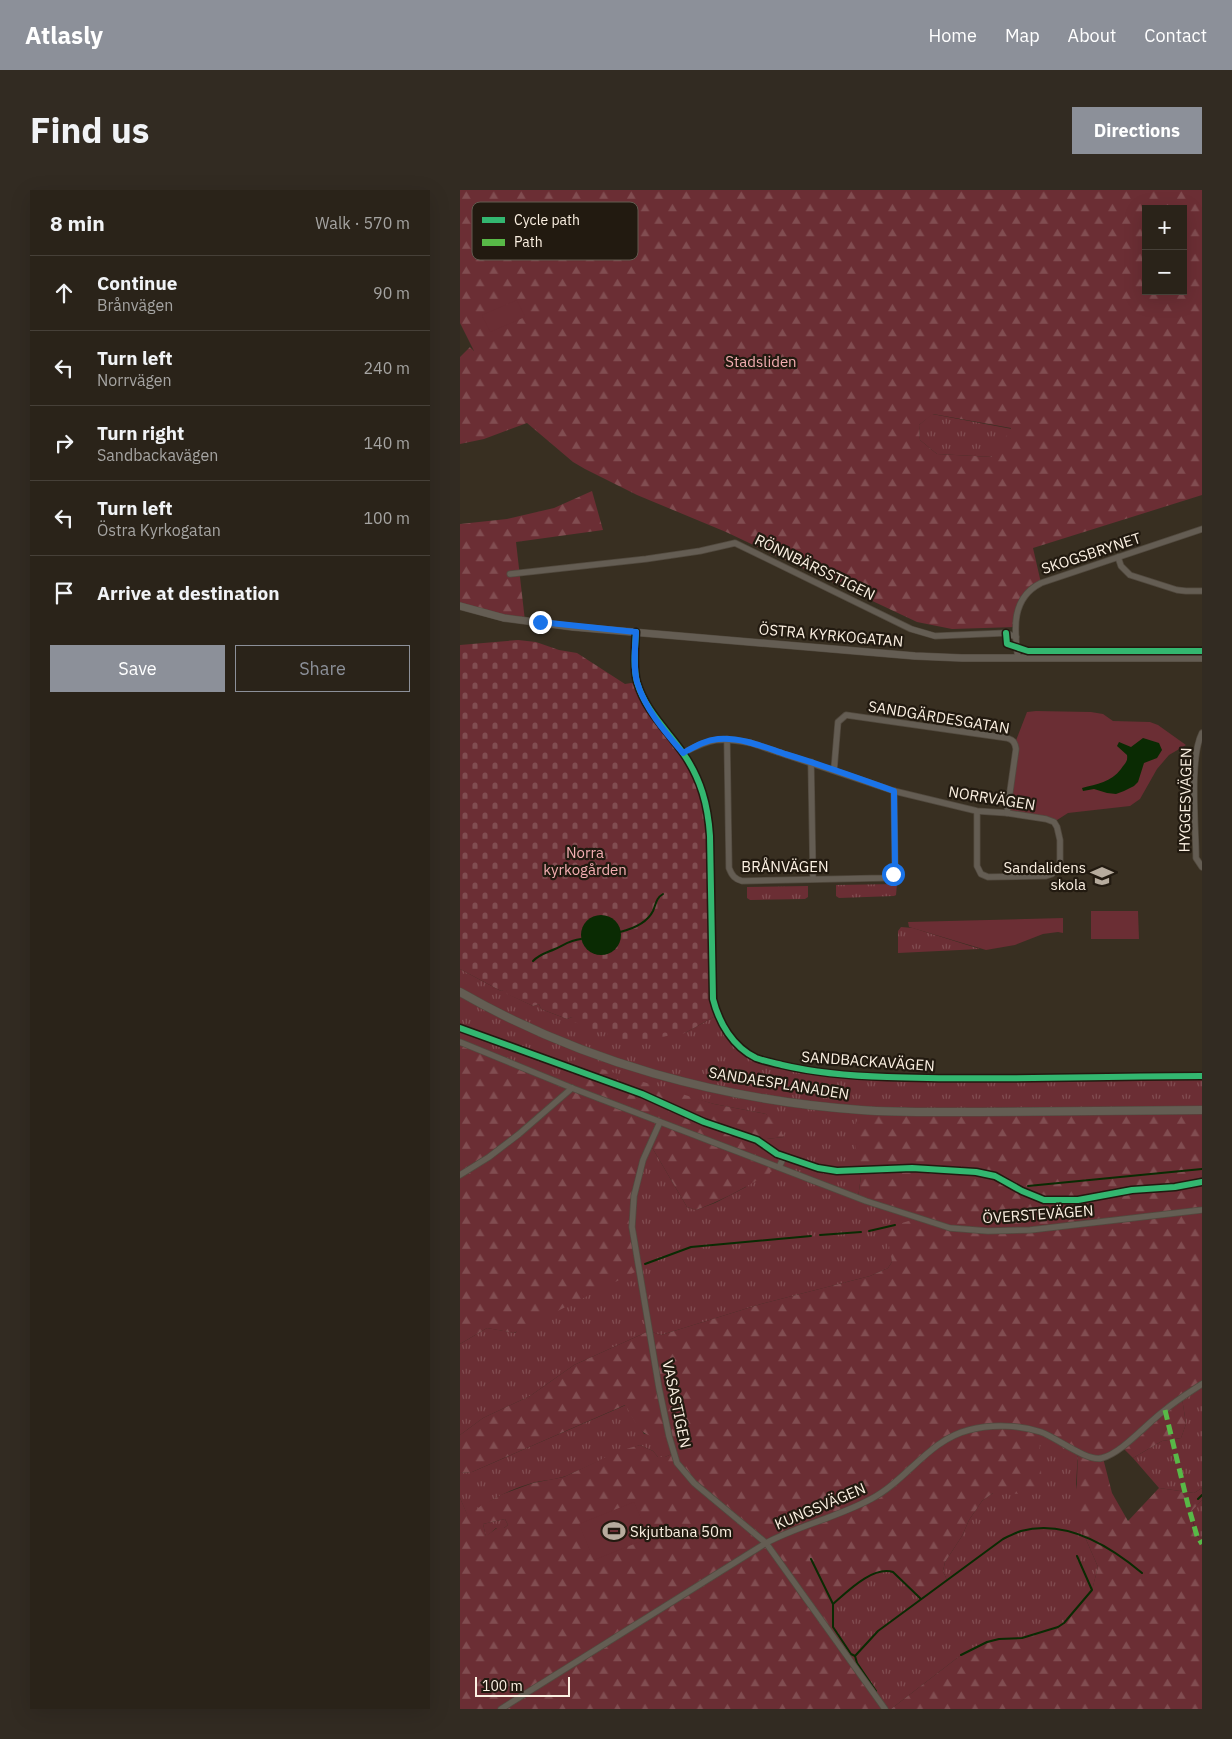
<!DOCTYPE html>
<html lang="en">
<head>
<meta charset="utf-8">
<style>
	:root { --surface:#2a2319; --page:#322b22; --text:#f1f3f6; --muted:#a5a4a2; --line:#464038; --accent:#8c9099 }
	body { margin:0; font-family:"IBM Plex Sans",sans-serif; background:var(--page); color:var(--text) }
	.controls { position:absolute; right:15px; top:15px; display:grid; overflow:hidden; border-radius:0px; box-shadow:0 5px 20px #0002 }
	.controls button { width:45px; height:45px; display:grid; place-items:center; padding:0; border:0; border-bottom:1px solid var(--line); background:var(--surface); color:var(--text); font:25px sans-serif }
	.scale { position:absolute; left:15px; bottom:12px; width:95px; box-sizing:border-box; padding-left:5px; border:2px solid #fbf0e2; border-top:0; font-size:14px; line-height:18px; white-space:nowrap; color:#fbf0e2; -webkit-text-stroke:4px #221a10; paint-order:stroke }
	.stop { position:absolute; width:15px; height:15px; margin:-11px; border:4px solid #1a73e8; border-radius:50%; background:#fff }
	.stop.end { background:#1a73e8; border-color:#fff; box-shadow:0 1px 5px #0008 }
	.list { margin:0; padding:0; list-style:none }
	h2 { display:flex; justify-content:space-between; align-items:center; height:65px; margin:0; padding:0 20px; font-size:21px }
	h2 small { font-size:16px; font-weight:400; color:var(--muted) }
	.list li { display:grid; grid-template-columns:32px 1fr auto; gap:15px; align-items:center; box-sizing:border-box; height:75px; padding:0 20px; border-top:1px solid var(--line) }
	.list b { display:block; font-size:19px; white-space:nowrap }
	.list p { margin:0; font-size:16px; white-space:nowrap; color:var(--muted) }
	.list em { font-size:16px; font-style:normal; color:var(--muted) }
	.actions { display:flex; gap:10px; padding:15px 20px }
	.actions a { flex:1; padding:11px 0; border:1px solid var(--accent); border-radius:0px; text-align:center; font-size:18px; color:var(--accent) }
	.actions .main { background:var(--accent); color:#fff }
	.icon { flex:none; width:28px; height:28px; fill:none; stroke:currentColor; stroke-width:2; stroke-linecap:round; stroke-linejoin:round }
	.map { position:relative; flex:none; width:742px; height:1519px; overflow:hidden; border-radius:0px }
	header { display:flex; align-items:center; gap:30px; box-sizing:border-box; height:70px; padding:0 25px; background:var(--accent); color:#fff }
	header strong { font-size:24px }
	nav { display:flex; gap:28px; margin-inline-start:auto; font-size:18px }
	.intro { display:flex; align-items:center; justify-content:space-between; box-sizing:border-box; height:120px; padding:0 30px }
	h1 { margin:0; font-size:35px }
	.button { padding:12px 22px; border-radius:0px; background:var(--accent); color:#fff; font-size:18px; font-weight:700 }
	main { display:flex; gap:30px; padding:0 30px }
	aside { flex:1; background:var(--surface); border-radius:0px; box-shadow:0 5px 20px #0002 }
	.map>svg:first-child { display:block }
	.grass { fill:url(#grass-tufts) }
	.forest { fill:url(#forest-firs); fill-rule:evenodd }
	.cemetery { fill:url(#cemetery-stones) }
	.green { fill:#6b2e34 }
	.water { fill:#0a2b03 }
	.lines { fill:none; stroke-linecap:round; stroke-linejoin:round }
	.stream { stroke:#0a2b03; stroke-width:2 }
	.minor-casing { stroke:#524a3f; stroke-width:7 }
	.tertiary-casing { stroke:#524a3f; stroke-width:8 }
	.secondary-casing { stroke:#524a3f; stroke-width:9 }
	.minor { stroke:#645d53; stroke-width:5.5 }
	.tertiary { stroke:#645d53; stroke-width:7 }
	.secondary { stroke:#645d53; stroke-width:8 }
	.quiet { stroke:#58b947; stroke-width:5; stroke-dasharray:10 5; stroke-linecap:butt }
	.cycleway-casing { stroke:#221a10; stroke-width:9 }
	.cycleway { stroke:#33b770; stroke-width:6 }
	.route { stroke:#1a73e8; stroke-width:6 }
	.labels { text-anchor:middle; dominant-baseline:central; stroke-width:4.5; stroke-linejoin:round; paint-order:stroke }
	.park-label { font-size:15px; fill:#f3aeb2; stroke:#221a10 }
	.street-label { font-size:15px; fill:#fbf0e2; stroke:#221a10 }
	.poi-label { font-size:15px; fill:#fbf0e2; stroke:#221a10; text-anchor:end }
	.key { fill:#221a10; stroke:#635a4f; stroke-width:1 }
	.key-label { font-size:14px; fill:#fbf0e2 }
</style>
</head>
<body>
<header>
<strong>Atlasly</strong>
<nav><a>Home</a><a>Map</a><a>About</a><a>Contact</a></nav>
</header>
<div class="intro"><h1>Find us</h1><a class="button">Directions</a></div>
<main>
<aside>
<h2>8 min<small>Walk · 570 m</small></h2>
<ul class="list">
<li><svg class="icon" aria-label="ahead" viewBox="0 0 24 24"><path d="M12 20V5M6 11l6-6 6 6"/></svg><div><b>Continue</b><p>Brånvägen</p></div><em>90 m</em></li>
<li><svg class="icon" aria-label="left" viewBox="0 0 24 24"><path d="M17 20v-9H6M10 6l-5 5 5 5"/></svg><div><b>Turn left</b><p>Norrvägen</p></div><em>240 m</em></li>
<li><svg class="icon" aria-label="right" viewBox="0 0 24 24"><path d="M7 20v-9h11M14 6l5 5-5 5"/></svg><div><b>Turn right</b><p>Sandbackavägen</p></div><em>140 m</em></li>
<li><svg class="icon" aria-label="left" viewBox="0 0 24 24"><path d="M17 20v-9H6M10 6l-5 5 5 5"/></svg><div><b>Turn left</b><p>Östra Kyrkogatan</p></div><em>100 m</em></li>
<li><svg class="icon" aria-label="arrive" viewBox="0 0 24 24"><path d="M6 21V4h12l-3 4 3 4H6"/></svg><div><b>Arrive at destination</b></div></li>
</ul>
<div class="actions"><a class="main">Save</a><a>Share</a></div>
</aside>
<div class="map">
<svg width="742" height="1519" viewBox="0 0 742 1519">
	<defs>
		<pattern id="grass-tufts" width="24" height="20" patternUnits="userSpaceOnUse" patternTransform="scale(1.25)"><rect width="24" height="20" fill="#6b2e34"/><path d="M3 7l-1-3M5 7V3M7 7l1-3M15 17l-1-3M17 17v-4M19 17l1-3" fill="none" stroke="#814d51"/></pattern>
		<pattern id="forest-firs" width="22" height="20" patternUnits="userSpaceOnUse" patternTransform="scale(1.25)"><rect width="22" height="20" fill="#6b2e34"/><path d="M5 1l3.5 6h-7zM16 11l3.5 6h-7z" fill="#814d51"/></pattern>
		<pattern id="cemetery-stones" width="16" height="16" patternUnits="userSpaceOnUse" patternTransform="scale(1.25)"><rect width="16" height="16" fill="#6b2e34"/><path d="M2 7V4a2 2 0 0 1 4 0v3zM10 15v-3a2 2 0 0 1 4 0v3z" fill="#814d51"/></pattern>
	</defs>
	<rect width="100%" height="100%" fill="#382f21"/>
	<g class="grass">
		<path d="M472 224 552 239 533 267 477 264 460 250 459 235Z"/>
		<path d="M437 694 436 705 434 706 379 708 376 706V695Z"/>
		<path d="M348 696V707L345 709 290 710 287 708V697Z"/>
		<path d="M441 737 453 738 520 759 438 763V741Z"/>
		<path d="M0 779 41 801 46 799 48 804 73 816 79 814 81 819 107 829 112 827 146 840 225 843 257 825 287 862 310 872 401 886H742V920L401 986 398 1008 456 1028 431 1062 432 1072 428 1078 410 1086 301 1114 201 1145 189 1141 114 1175 70 1206 23 1228 0 1245V1154L27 1138 55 1143 172 1037 174 1006 190 954 227 1017 236 1020 255 1013 286 997 297 950 324 947 306 924 254 914 214 903 106 893 0 852Z"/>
		<path d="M742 1194V1298L734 1303 699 1298 673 1268 702 1251 721 1248 726 1234 722 1208Z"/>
		<path d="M166 1215 184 1244 209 1246 214 1263 205 1267H198L193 1261 180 1255C154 1263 131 1275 106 1286 95 1290 83 1290 72 1293 48 1300 27 1311 8 1327L0 1308V1283L12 1282Z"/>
		<path d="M579 1241 618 1262 616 1294 625 1347 638 1377 632 1400 604 1433 598 1437 562 1448 539 1449 515 1457 501 1465 431 1519H425L370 1442 373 1437V1414C387 1402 412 1376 433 1382L461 1410 487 1390 483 1381 485 1372 502 1346 509 1330 522 1311 533 1303H545Z"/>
		<path d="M742 1310V1347L739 1348 730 1323Z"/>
		<path d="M45 1329 48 1335 44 1338H36L26 1347 23 1334Z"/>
	</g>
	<g class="forest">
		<path d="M0 0H742V305L573 358 581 393 566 403 556 437 492 439 457 432 266 342 177 305 125 279 113 272 67 233 24 249 0 254V167L10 157 14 161 0 133ZM686 19H723V101H686ZM473 224 551 238V239L532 267 477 264 460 250 459 235Z"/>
		<path d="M132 301 143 340 56 352 65 431 0 416V334L47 329 94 318Z"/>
		<path d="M0 852 106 893 107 873 113 870 254 914 306 924 315 931 324 947 298 950C308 957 321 962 319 977 292 994 266 1009 236 1020L227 1017 190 954 174 1006 172 1037 179 1080 54 1143 27 1138 0 1154Z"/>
		<path d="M402 920H742V1194L722 1208 726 1234 721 1248 702 1251 673 1268 662 1257 643 1268 652 1303 668 1331 699 1298 734 1303 742 1298V1310L730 1323 737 1346 739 1348 742 1347V1519H431L501 1465 515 1457 539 1449 562 1448 598 1437 604 1433 632 1400 638 1377 625 1347 616 1317 618 1262 579 1242 582 1299 567 1304 533 1303 522 1311 509 1330 502 1346 485 1372 483 1381 487 1390 461 1410 433 1382C412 1376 387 1402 373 1414V1437L370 1442 425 1519H0V1308L8 1326 22 1315 43 1304 73 1293 104 1287 159 1261 180 1255 193 1261 198 1267H205L214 1263 209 1246C180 1251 179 1236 165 1215L12 1282 0 1283V1245L23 1228 70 1206 114 1175 189 1141 201 1145 301 1114 410 1086 428 1078 432 1072 426 1038 455 1029 398 1008 401 986 394 949 395 935ZM45 1329 48 1335 44 1338H37L26 1346 23 1334Z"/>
	</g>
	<path class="cemetery" d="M58 450 76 452 99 460 117 463 165 494 177 492 187 515 236 585 249 624 253 809 257 825 225 843 171 852 148 845 146 840 141 842 114 832 112 827 107 829 81 819 79 814 73 816 47 804 46 800 41 801 0 779V455Z"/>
	<g class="green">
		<path d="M57 110 65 127 30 142 22 125Z"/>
		<path d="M576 521 631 522 643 524 653 531 690 532 698 535 726 555 709 565 697 579 680 609 670 616 608 623 594 632 547 623 555 553 567 522Z"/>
		<path d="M631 721H678L679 749H631Z"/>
		<path d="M603 728V743L598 742 583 744 555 755 526 760 449 737 448 732Z"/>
		<path d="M174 1312 189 1348 134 1370 119 1334Z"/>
	</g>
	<g class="water">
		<path d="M683 548 699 553 702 560 697 568 684 573 678 592 674 596 664 601 656 604 647 603 634 599 623 601 622 598C637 594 651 592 661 579 665 573 668 572 667 565L657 556 659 552 671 557Z"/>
		<circle cx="141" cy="745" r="20"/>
	</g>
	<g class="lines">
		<g class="stream">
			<path d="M160 742C172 739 187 733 193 721 196 714 196 708 203 704"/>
			<path d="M73 771C80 764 86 763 95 759 104 755 110 750 121 749"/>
			<path d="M568 996 742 979"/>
			<path d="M409 1041 435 1035"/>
			<path d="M360 1045 401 1042"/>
			<path d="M185 1074 231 1057 351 1046"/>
			<path d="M738 1309 742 1305"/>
			<path d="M351 1369 373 1414"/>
			<path d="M501 1465 527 1452 539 1449 562 1448 598 1437 604 1433 632 1400 617 1366"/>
			<path d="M395 1466 391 1464 373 1437V1414C387 1402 412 1376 433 1382L461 1409"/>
			<path d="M416 1501 397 1473 395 1466 418 1441 543 1349C549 1346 555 1343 561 1341 605 1329 650 1356 682 1383"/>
		</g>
		<defs>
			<g id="minor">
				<path d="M658 367 661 376 670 385 717 400 726 401H742"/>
				<path d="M50 384 186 369 240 361 275 353 451 439 475 446 546 443 556 447"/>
				<path d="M176 442C175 458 173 477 177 492 185 520 207 540 223 563 241 589 248 615 250 646L253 809C259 833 273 857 296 868 304 871 314 873 322 875 356 883 392 886 427 887 532 891 637 886 742 886"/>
				<path d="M558 468C554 439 551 408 581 393L742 339"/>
				<path d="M742 543C729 568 736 638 736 668L742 677"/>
				<path d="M267 549 269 678C272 686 275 689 282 691L424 688 433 684 435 677 434 601"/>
				<path d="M223 563C251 548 260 547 291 553L434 601 517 621 547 623 586 629 594 632 597 637 600 650V675L592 684 586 686 528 687 521 684 517 676V621"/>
				<path d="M351 572 353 689"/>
				<path d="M374 580 378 532 386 525 547 548C553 550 555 552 556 559L547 623"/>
				<path d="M0 852 112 898 406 1011 490 1038 528 1041 570 1040 742 1020"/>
				<path d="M200 932 183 970 174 1006 172 1037 199 1198 209 1246 217 1273 234 1293 306 1353 425 1519"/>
				<path d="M319 977 324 967"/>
				<path d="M0 985 29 967 59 944 112 898"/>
				<path d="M41 1519 306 1353C340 1335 378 1327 411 1309 447 1290 469 1250 509 1240 531 1234 560 1235 581 1242 597 1248 627 1272 642 1268 662 1263 687 1233 705 1220 717 1210 730 1202 742 1194"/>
			</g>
			<path id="tertiary" d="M0 416 44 428 113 437 455 466 502 468H742"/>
			<path id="secondary" d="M0 802C122 872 261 910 401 920 440 923 480 922 520 922 594 922 668 921 742 920"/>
		</defs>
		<use href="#minor" class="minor-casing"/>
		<use href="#tertiary" class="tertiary-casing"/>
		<use href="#secondary" class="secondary-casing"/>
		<use href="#minor" class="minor"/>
		<use href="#tertiary" class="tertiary"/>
		<use href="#secondary" class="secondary"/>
		<path class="quiet" d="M705 1220 728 1315 737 1346 742 1354"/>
		<defs>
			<g id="cycleway">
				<path d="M176 442C175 458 173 477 177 492 185 520 207 540 223 563 241 589 248 615 250 646L253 809C259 833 273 857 296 868 304 871 314 873 322 875 356 883 392 886 427 887 532 891 637 886 742 886"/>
				<path d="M546 443 547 454 568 461H742"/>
				<path d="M0 838 182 904 244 932 297 950 317 964 358 978 377 981 452 978 516 982 535 986 562 1001 584 1010H618L672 1000 715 997 742 992"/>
			</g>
		</defs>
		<use href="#cycleway" class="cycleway-casing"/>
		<use href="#cycleway" class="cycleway"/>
	</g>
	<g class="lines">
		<path class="route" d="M80 432 176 442C175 458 173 477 177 492 185 519 205 542 223 563 234 557 245 550 258 549 281 547 304 557 325 564 362 575 398 588 434 601L435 677 433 684"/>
	</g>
	<defs>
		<symbol id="school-bare" viewBox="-9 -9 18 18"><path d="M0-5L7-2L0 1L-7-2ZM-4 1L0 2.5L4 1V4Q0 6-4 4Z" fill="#b7ac9e" stroke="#221a10" stroke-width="2.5" paint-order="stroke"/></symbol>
		<symbol id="stadium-bare" viewBox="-9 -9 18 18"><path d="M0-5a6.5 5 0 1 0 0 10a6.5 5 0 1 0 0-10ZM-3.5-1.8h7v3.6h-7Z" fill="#b7ac9e" stroke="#221a10" stroke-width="2.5" paint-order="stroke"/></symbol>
	</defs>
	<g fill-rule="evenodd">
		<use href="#school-bare" x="626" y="670" width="32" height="32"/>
		<use href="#stadium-bare" x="138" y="1325" width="32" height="32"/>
	</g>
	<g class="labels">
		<g class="park-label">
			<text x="301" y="171">Stadsliden</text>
			<text x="125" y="662">Norra<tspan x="125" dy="17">kyrkogården</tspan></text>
		</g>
		<g class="street-label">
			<text transform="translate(631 363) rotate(-18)">SKOGSBRYNET</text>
			<text transform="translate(355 377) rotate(26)">RÖNNBÄRSSTIGEN</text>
			<text transform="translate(371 445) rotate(5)">ÖSTRA KYRKOGATAN</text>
			<text transform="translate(479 527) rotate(9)">SANDGÄRDESGATAN</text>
			<text transform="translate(532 608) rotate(9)">NORRVÄGEN</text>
			<text transform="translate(725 610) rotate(-89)">HYGGESVÄGEN</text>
			<text x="325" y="676">BRÅNVÄGEN</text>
			<text transform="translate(408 871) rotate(4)">SANDBACKAVÄGEN</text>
			<text transform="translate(319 893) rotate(9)">SANDAESPLANADEN</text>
			<text transform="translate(578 1024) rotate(-4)">ÖVERSTEVÄGEN</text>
			<text transform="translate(217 1214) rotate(78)">VASASTIGEN</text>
			<text transform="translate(360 1316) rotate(-23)">KUNGSVÄGEN</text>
		</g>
		<g class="poi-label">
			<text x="626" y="677">Sandalidens<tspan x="626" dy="17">skola</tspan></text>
			<text x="170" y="1341" text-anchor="start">Skjutbana 50m</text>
		</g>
	</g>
	<rect x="12" y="12" width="166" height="58" rx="8" class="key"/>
	<rect x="22" y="27" width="23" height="6" fill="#33b770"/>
	<rect x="22" y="49" width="23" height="7" fill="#58b947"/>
	<g class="key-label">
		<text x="54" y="35">Cycle path</text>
		<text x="54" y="57">Path</text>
	</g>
</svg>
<div class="controls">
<button>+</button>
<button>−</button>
</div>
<div class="scale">100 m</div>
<div class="stop" style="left:433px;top:684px"></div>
<div class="stop end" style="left:80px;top:432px"></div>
</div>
</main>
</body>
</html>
